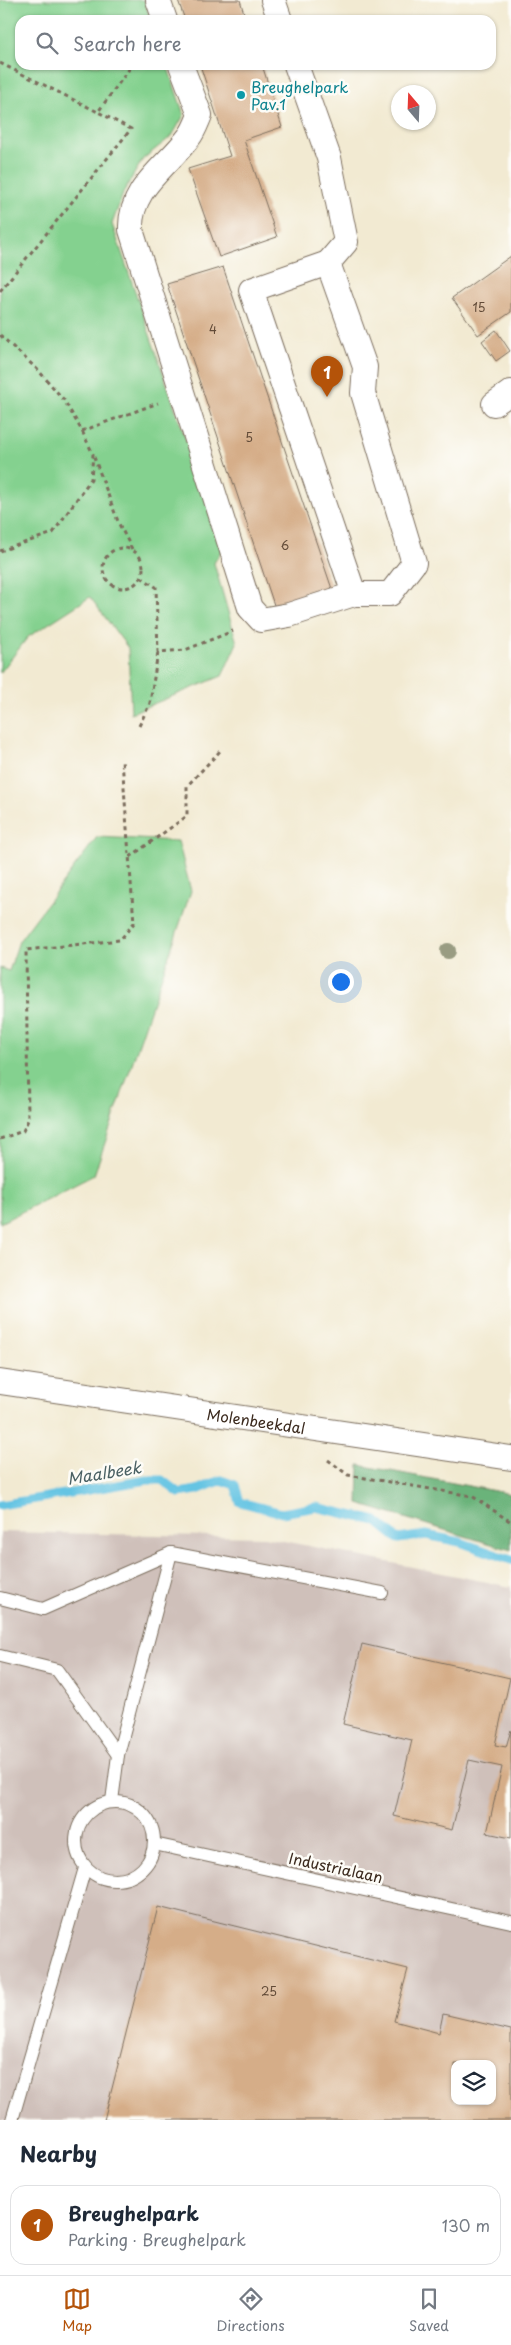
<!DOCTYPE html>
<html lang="en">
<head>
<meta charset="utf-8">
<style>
	:root { --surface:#fff; --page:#f6f6f7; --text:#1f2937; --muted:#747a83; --line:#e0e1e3; --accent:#b45309 }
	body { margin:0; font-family:"Playpen Sans",sans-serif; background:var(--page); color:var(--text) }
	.controls { position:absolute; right:15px; bottom:15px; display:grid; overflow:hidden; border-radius:10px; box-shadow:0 1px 4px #0004 }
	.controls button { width:45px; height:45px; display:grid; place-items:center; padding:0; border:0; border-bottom:1px solid var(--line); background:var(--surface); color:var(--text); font:25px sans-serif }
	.compass { position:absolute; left:391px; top:85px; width:45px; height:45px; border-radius:50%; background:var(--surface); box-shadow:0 1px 4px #0004; rotate:341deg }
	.you { position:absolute; left:340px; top:981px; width:18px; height:18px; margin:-12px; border:4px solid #fff; border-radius:50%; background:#1a73e8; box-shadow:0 0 0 8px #1a73e833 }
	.badge { display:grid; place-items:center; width:32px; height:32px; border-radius:50%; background:var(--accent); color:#fff; font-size:16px; font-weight:700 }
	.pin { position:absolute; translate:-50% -41px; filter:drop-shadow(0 1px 2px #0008) }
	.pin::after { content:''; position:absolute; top:26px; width:18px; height:15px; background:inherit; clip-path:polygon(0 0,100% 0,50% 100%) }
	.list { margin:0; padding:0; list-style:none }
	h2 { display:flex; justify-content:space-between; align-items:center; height:65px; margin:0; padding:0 20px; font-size:21px }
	h2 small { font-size:16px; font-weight:400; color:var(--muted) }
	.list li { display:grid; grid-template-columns:32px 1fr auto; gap:15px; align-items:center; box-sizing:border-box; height:80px; margin:0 10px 10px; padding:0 10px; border:1px solid var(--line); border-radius:15px }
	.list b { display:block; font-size:19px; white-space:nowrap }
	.list p { margin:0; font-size:16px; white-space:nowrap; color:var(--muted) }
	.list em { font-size:16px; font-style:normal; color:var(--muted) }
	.icon { flex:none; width:28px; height:28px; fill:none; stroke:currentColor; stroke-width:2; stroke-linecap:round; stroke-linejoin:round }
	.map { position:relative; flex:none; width:511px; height:2120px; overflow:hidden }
	.search { position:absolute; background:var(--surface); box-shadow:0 1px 4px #0004; left:15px; right:15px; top:15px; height:55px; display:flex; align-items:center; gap:12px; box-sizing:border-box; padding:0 18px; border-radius:15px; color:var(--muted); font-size:19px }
	.sheet { height:155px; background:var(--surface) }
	nav { display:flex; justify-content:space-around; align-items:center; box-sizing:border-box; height:70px; border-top:1px solid var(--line); background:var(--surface); font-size:14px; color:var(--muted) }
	nav a { display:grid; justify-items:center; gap:2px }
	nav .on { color:var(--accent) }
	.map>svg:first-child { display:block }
	.industrial { fill:#cfc0ba; fill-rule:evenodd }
	.green { fill:#84d18f; stroke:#607e56 }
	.forest { fill:#6bb37a; stroke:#536e4c }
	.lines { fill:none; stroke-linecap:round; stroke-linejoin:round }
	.stream { stroke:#65c4e3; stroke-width:9 }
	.building { fill:#d5ad88; fill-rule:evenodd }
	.lane-casing { stroke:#7b6d5d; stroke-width:14 }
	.street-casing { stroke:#7b6d5d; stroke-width:26 }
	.path { stroke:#7b6d5d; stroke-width:3; stroke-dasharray:4 4; stroke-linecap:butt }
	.lane { stroke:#fff; stroke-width:12 }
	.street { stroke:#fff; stroke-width:24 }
	.tree { fill:#999c82 }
	.culture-dot { fill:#0f9aa8; stroke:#fdfcf7; stroke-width:2 }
	.labels { text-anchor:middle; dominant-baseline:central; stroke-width:5; stroke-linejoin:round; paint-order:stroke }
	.number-label { font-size:12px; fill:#624b38 }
	.culture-label { font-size:15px; fill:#0d838f; stroke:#fdfcf7; text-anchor:start }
	.street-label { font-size:15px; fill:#3b2a1e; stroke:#fdfcf7 }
	.water-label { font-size:16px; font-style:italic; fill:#4a6063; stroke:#fdfcf7 }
</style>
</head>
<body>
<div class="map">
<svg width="511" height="2120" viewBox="0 0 511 2120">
	<rect width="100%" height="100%" fill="#fdfcf7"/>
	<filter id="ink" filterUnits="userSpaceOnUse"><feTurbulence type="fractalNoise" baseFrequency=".02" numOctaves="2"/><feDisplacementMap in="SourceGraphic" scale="10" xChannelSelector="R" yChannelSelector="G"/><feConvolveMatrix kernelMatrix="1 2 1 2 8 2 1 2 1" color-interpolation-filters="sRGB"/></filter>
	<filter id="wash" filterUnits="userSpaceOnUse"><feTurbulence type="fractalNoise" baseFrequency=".0096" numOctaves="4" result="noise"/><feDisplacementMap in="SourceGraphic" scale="20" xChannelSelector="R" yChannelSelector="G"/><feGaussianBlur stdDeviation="1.12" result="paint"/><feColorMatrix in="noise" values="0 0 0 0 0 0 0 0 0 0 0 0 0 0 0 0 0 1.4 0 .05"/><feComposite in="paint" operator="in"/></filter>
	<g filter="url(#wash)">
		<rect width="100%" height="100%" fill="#f2ead2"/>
		<path class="industrial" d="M0 1532 264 1537 511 1587V2120H0ZM455 2064H492V2101H455Z"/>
		<g class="green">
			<path d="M0 0H144L151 20H20V65H167L184 115 172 136 143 159 124 191 112 224 223 548 214 563 237 643 222 676 131 713 128 648 90 597 28 637 0 673Z"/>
			<path d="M97 837 178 841 191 891 94 1175 0 1223V968L9 971 19 941Z"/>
		</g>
		<path class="forest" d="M359 1465 511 1494V1550L358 1504Z"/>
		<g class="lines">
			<path class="stream" d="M0 1505 147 1480H162L179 1493 197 1490 221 1480 235 1485 240 1502 282 1513 316 1507 376 1521 398 1539 426 1535 460 1542 511 1560"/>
		</g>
		<g id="blocks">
			<g class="building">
				<path d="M178 0H240L246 20H185Z"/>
				<path d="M200 65H262L282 127 244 140 277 237 219 257 188 169 230 156Z"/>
				<path d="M511 256V312L478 335 452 298Z"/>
				<path d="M223 267 332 589 275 608 167 284Z"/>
				<path d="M496 330 510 351 496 361 482 341Z"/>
				<path d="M362 1644 510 1678 495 1745 506 1747 511 1730V1838L487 1833 502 1767 469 1760 452 1830 394 1816 412 1740 343 1724Z"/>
				<path d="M158 1907 408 1969 394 2021 439 2033 443 2014 511 2030V2120H104ZM455 2064H492V2101H455Z"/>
			</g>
		</g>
	</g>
	<g filter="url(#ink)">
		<use href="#blocks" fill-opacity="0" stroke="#7b6d5d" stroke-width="1"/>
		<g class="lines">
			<defs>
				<g id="lane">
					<path d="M171 1553 382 1593"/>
					<path d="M0 1598 43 1609 171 1553 118 1755 112 1801"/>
					<path d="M0 1656 57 1670 118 1755"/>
					<circle cx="115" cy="1841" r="39"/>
					<path d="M154 1844 511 1922"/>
					<path d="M12 2120 85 1868"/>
				</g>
				<g id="street">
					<path d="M158 0 165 20"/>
					<path d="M273 0 280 20"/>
					<path d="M181 65 200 115C197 122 194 131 189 137 167 167 129 188 131 230L250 608 261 620 289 615 354 594H390L414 563 363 393 365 367 328 263 346 242 329 158 296 65"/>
					<path d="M328 263 251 290 354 594"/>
					<path d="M494 404 511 392"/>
					<path id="s1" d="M0 1382 511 1458"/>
				</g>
			</defs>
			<use href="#lane" class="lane-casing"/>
			<use href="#street" class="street-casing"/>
			<g class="path">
				<path d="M0 63 98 112"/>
				<path d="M0 291 131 129 98 112 132 65"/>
				<path d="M0 335 38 370 64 400 82 431 93 454 91 479 53 533 0 551"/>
				<path d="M82 431 158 403"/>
				<path d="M94 457 119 524 132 549"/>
				<circle cx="123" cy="568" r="20"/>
				<path d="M141 577 156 587 158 652 185 650 233 631"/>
				<path d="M139 726 150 703 158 652"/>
				<path d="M130 857 187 816V786L221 750"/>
				<path d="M0 1139 23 1131 28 1120 26 950 120 940 134 923 122 760"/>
				<path d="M328 1460 348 1475 472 1496 511 1522"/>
			</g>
			<use href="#lane" class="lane"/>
			<use href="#street" class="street"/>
		</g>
		<circle class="tree" cx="448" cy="951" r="8"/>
	</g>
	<circle class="culture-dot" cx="241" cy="95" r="5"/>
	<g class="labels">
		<g class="number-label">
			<text x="479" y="307">15</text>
			<text x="213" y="329">4</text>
			<text x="249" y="437">5</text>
			<text x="285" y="545">6</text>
			<text x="269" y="1991">25</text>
		</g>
		<g class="culture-label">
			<text x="251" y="86">Breughelpark<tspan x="251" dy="17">Pav.1</tspan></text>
		</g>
		<g class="street-label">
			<text stroke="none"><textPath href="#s1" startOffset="259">Molenbeekdal</textPath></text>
			<text transform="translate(336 1867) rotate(12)">Industrialaan</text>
		</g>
		<g class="water-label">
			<text transform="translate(104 1472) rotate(-9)">Maalbeek</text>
		</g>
	</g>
</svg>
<div class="controls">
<button><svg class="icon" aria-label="layers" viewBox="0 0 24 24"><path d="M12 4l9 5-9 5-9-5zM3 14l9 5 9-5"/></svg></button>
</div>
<svg class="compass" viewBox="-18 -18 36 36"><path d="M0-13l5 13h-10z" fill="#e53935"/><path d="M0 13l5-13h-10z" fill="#747a83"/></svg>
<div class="you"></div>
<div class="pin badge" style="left:327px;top:397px">1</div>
<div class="search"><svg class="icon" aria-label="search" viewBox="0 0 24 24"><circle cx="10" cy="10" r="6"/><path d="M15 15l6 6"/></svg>Search here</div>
</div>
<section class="sheet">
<h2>Nearby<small></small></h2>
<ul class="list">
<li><span class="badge">1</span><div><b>Breughelpark</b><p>Parking · Breughelpark</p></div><em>130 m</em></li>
</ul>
</section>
<nav>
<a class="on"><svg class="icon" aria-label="map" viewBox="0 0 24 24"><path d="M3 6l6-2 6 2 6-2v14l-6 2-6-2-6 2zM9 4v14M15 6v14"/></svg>Map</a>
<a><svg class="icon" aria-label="directions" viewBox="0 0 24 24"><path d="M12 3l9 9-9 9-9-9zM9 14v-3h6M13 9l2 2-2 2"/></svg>Directions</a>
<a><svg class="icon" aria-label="saved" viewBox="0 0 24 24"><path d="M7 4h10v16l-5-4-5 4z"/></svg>Saved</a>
</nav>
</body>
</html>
